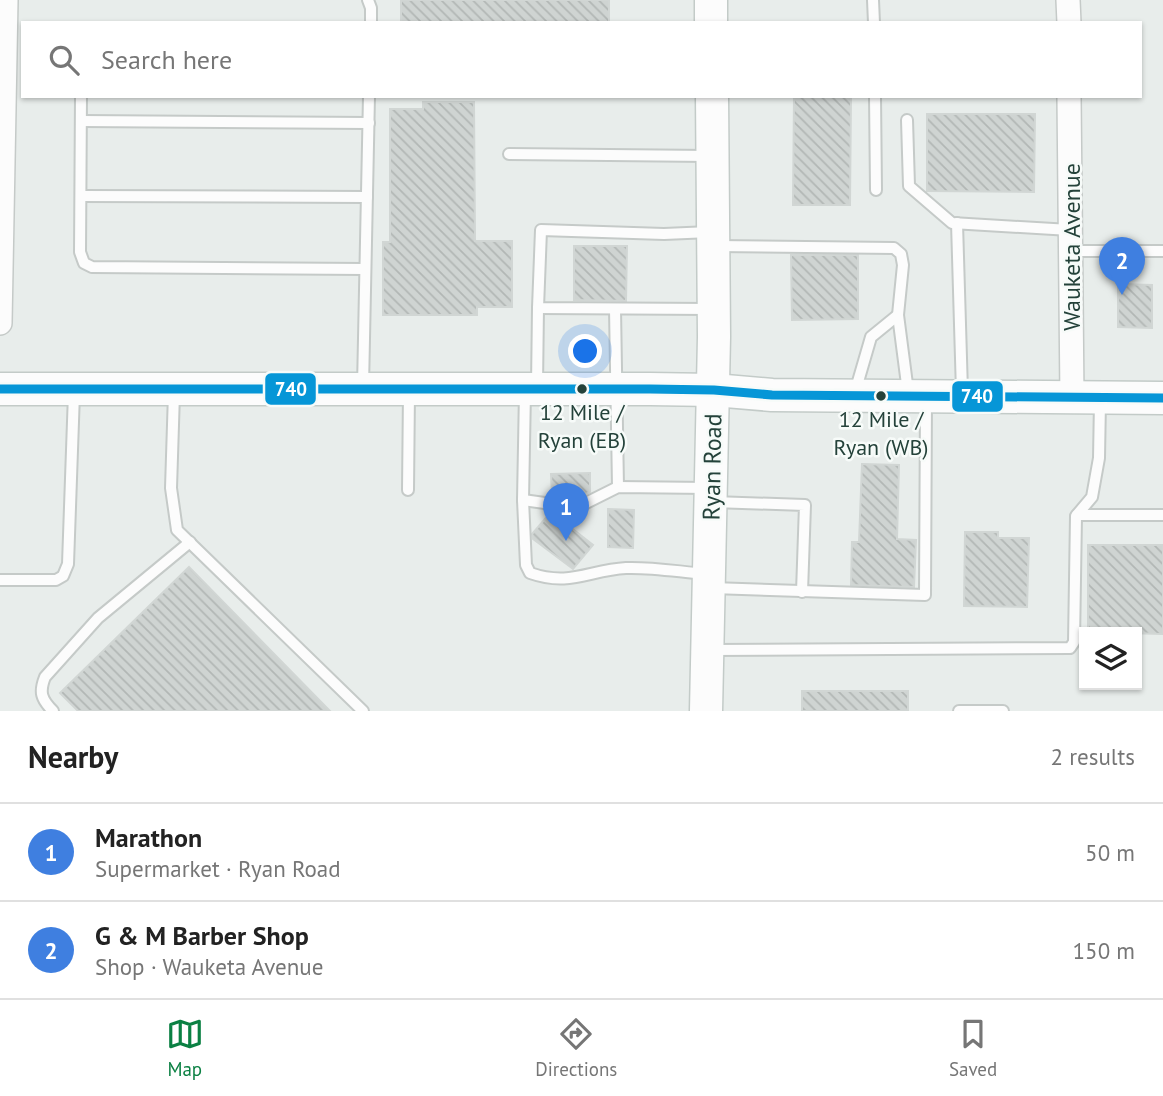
<!DOCTYPE html>
<html lang="en">
<head>
<meta charset="utf-8">
<style>
	:root { --surface:#fff; --page:#f6f6f6; --text:#222; --muted:#767676; --line:#e0e0e0; --accent:#0b8043 }
	body { margin:0; font-family:"PT Sans",sans-serif; background:var(--page); color:var(--text) }
	.controls { position:absolute; right:21px; bottom:21px; display:grid; overflow:hidden; border-radius:0px; box-shadow:0 2px 5px #0004 }
	.controls button { width:63px; height:63px; display:grid; place-items:center; padding:0; border:0; border-bottom:2px solid var(--line); background:var(--surface); color:var(--text); font:35px sans-serif }
	.you { position:absolute; left:586px; top:352px; width:24px; height:24px; margin:-18px; border:5px solid #fff; border-radius:50%; background:#1a73e8; box-shadow:0 0 0 10px #1a73e833 }
	.badge { display:grid; place-items:center; width:46px; height:46px; border-radius:50%; background:var(--accent); color:#fff; font-size:23px; font-weight:700 }
	.pin { position:absolute; translate:-50% -58px; filter:drop-shadow(0 2px 4px #0008) }
	.pin::after { content:''; position:absolute; top:37px; width:24px; height:21px; background:inherit; clip-path:polygon(0 0,100% 0,50% 100%) }
	.list { margin:0; padding:0; list-style:none }
	h2 { display:flex; justify-content:space-between; align-items:center; height:91px; margin:0; padding:0 28px; font-size:30px }
	h2 small { font-size:23px; font-weight:400; color:var(--muted) }
	.list li { display:grid; grid-template-columns:46px 1fr auto; gap:21px; align-items:center; box-sizing:border-box; height:98px; padding:0 28px; border-top:2px solid var(--line) }
	.list b { display:block; font-size:26px; white-space:nowrap }
	.list p { margin:0; font-size:23px; white-space:nowrap; color:var(--muted) }
	.list em { font-size:23px; font-style:normal; color:var(--muted) }
	.icon { flex:none; width:38px; height:38px; fill:none; stroke:currentColor; stroke-width:2; stroke-linecap:round; stroke-linejoin:round }
	.map { position:relative; flex:none; width:1163px; height:711px; overflow:hidden }
	.search { position:absolute; background:var(--surface); box-shadow:0 2px 5px #0004; left:21px; right:21px; top:21px; height:77px; display:flex; align-items:center; gap:18px; box-sizing:border-box; padding:0 24px; border-radius:0px; color:var(--muted); font-size:26px }
	.sheet { height:287px; background:var(--surface) }
	nav { display:flex; justify-content:space-around; align-items:center; box-sizing:border-box; height:98px; border-top:2px solid var(--line); background:var(--surface); font-size:19px; color:var(--muted) }
	nav a { display:grid; justify-items:center; gap:4px }
	nav .on { color:var(--accent) }
	.map>svg:first-child { display:block }
	.building { fill:url(#building-back-hatch); stroke:#d1d6d4; stroke-width:2 }
	.lines { fill:none; stroke-linecap:round; stroke-linejoin:round }
	.service-casing { stroke:#c5cac8; stroke-width:14 }
	.minor-casing { stroke:#c5cac8; stroke-width:26 }
	.secondary-casing { stroke:#c3cbc8; stroke-width:35 }
	.service { stroke:#fcfcfc; stroke-width:10 }
	.minor { stroke:#fcfcfc; stroke-width:23 }
	.secondary { stroke:#fcfcfc; stroke-width:32 }
	.bus-1-casing { stroke:#f7fbf9; stroke-width:14 }
	.bus-1 { stroke:#0696d7; stroke-width:9 }
	.bus-dot { fill:#24423a; stroke:#f7fbf9; stroke-width:2.5 }
	.labels { text-anchor:middle; dominant-baseline:central; stroke-width:5; stroke-linejoin:round; paint-order:stroke }
	.bus-label { font-size:22px; fill:#24423a; stroke:#f7fbf9 }
	.street-label { font-size:24px; fill:#24423a; stroke:#f7fbf9 }
	.line-badge { stroke:#f7fbf9; stroke-width:2.5 }
	.badge-label { font-size:19px; text-anchor:middle; font-weight:bold; fill:#fff }
</style>
</head>
<body>
<div class="map">
<svg width="1163" height="711" viewBox="0 0 1163 711">
	<defs>
		<pattern id="building-back-hatch" width="6" height="6" patternUnits="userSpaceOnUse" patternTransform="scale(1.75)"><rect width="6" height="6" fill="#cfd4d2"/><path d="M-1 5l2 2M0 0l6 6M5-1l2 2" fill="none" stroke="#b2b7b5"/></pattern>
	</defs>
	<rect width="100%" height="100%" fill="#e8edeb"/>
	<g class="building">
		<rect x="401" y="0" width="208" height="23"/>
		<path d="M794 96H851L850 205H793Z"/>
		<path d="M423 102H474L475 241H512V307H477V315H383V242H390V109H423Z"/>
		<path d="M927 114H1035L1034 192 927 191Z"/>
		<path d="M574 246H627L626 301 574 300Z"/>
		<path d="M791 255H858V319L792 320Z"/>
		<path d="M1118 284 1152 285V328L1118 327Z"/>
		<path d="M862 464 899 465 897 539 916 540 914 587 851 585 852 542H859Z"/>
		<path d="M590 473V492L580 497 552 496 551 474Z"/>
		<path d="M608 509 634 510 633 548 608 547Z"/>
		<path d="M551 512 593 545 573 569 533 539 532 534Z"/>
		<path d="M965 532H998V538H1029L1027 607 964 606Z"/>
		<path d="M1088 545H1163V634L1088 632Z"/>
		<path d="M189 567 330 711H78L60 693Z"/>
		<rect x="802" y="691" width="106" height="20"/>
	</g>
	<g class="lines">
		<defs>
			<g id="service">
				<path d="M368 0 371 8V23"/>
				<path d="M873 0 874 23"/>
				<path d="M81 96 80 252 84 263 92 267 365 269"/>
				<path d="M875 96 876 190"/>
				<path d="M907 120 909 186 952 223 1070 230"/>
				<path d="M81 121 369 123"/>
				<path d="M509 154 709 156"/>
				<path d="M81 196 367 197"/>
				<path d="M957 223 962 392"/>
				<path d="M710 232 664 234 541 230 538 308 712 309"/>
				<path d="M716 246 894 248 901 254 903 265 898 315 908 392"/>
				<path d="M1071 251H1163"/>
				<path d="M615 309 618 487"/>
				<path d="M537 385 538 308"/>
				<path d="M363 387 369 96"/>
				<path d="M525 391 523 500 526 565 530 573C570 587 589 570 626 568 652 567 680 572 707 574"/>
				<path d="M855 392 871 337 898 315"/>
				<path d="M174 393 171 488 177 530 363 711"/>
				<path d="M408 490 409 392"/>
				<path d="M523 500 566 506 582 505 618 487 708 488"/>
				<path d="M713 502 805 505 802 592"/>
				<path d="M1077 515H1163"/>
				<path d="M0 580H56L63 576 68 564 74 393"/>
				<path d="M712 588 925 595 926 400"/>
				<path d="M710 650 1070 648 1074 642 1076 516 1092 497 1099 458 1100 401"/>
				<path d="M53 711C41 699 39 692 45 677L98 618 190 542"/>
				<path d="M959 711H1003"/>
			</g>
			<g id="minor">
				<path d="M1068 0 1069 23"/>
				<path d="M1069 96 1072 398"/>
				<path d="M0 323 6 0"/>
			</g>
			<g id="secondary">
				<path d="M711 0V23"/>
				<path d="M0 389H650L714 390 772 395 1163 398"/>
				<path d="M706 711 714 337 712 96"/>
			</g>
		</defs>
		<use href="#service" class="service-casing"/>
		<use href="#minor" class="minor-casing"/>
		<use href="#secondary" class="secondary-casing"/>
		<use href="#service" class="service"/>
		<use href="#minor" class="minor"/>
		<use href="#secondary" class="secondary"/>
		<defs>
			<path id="bus-1" d="M0 389H650L714 390 772 395 1163 398"/>
		</defs>
		<use href="#bus-1" class="bus-1-casing"/>
		<use href="#bus-1" class="bus-1"/>
	</g>
	<g class="bus-dot">
		<circle cx="582" cy="389" r="6"/>
		<circle cx="881" cy="396" r="6"/>
	</g>
	<g class="labels">
		<g class="bus-label">
			<text x="582" y="412">12 Mile /<tspan x="582" dy="28">Ryan (EB)</tspan></text>
			<text x="881" y="419">12 Mile /<tspan x="881" dy="28">Ryan (WB)</tspan></text>
		</g>
		<g class="street-label">
			<text transform="translate(1071 247) rotate(-90)">Wauketa Avenue</text>
			<text transform="translate(712 467) rotate(-89)">Ryan Road</text>
		</g>
	</g>
	<g class="line-badge">
		<rect x="264" y="372" width="53" height="34" rx="7" fill="#0696d7"/>
		<rect x="951" y="380" width="53" height="33" rx="7" fill="#0696d7"/>
	</g>
	<g class="badge-label">
		<text x="291" y="396">740</text>
		<text x="977" y="403">740</text>
	</g>
</svg>
<div class="controls">
<button><svg class="icon" aria-label="layers" viewBox="0 0 24 24"><path d="M12 4l9 5-9 5-9-5zM3 14l9 5 9-5"/></svg></button>
</div>
<div class="you"></div>
<div class="pin badge" style="left:566px;top:541px;background:#3f7fe0">1</div>
<div class="pin badge" style="left:1122px;top:295px;background:#3f7fe0">2</div>
<div class="search"><svg class="icon" aria-label="search" viewBox="0 0 24 24"><circle cx="10" cy="10" r="6"/><path d="M15 15l6 6"/></svg>Search here</div>
</div>
<section class="sheet">
<h2>Nearby<small>2 results</small></h2>
<ul class="list">
<li><span class="badge" style="background:#3f7fe0">1</span><div><b>Marathon</b><p>Supermarket · Ryan Road</p></div><em>50 m</em></li>
<li><span class="badge" style="background:#3f7fe0">2</span><div><b>G &amp; M Barber Shop</b><p>Shop · Wauketa Avenue</p></div><em>150 m</em></li>
</ul>
</section>
<nav>
<a class="on"><svg class="icon" aria-label="map" viewBox="0 0 24 24"><path d="M3 6l6-2 6 2 6-2v14l-6 2-6-2-6 2zM9 4v14M15 6v14"/></svg>Map</a>
<a><svg class="icon" aria-label="directions" viewBox="0 0 24 24"><path d="M12 3l9 9-9 9-9-9zM9 14v-3h6M13 9l2 2-2 2"/></svg>Directions</a>
<a><svg class="icon" aria-label="saved" viewBox="0 0 24 24"><path d="M7 4h10v16l-5-4-5 4z"/></svg>Saved</a>
</nav>
</body>
</html>
